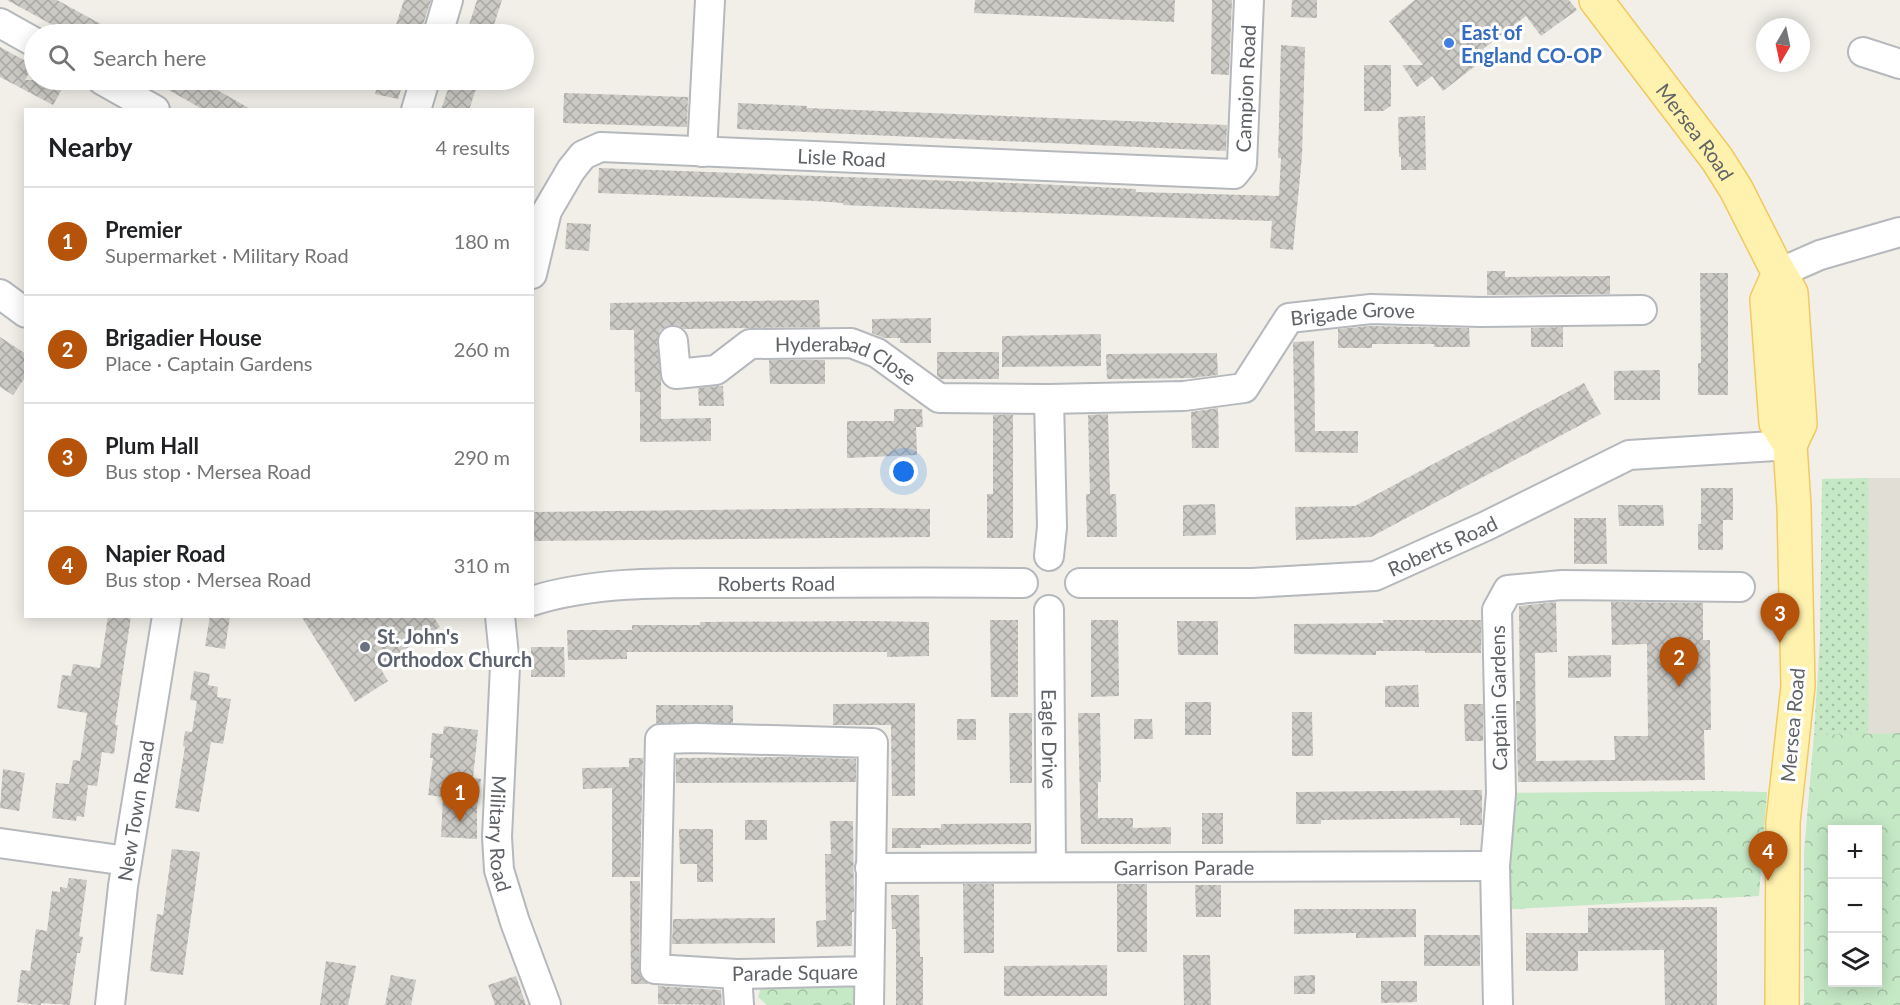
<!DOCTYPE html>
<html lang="en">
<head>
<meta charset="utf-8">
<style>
	:root { --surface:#fff; --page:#f6f6f6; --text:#202124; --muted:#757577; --line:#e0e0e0; --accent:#b45309 }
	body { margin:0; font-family:Lato,sans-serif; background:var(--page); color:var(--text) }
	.controls { position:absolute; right:18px; bottom:18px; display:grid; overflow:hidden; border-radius:0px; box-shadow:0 3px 15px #0003 }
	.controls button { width:54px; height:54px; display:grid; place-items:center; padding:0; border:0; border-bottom:2px solid var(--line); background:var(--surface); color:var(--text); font:30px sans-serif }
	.compass { position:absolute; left:1756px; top:18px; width:54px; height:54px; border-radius:50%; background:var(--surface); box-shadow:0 3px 15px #0003; rotate:189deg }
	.you { position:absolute; left:904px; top:472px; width:21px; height:21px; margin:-15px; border:4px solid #fff; border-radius:50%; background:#1a73e8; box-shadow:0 0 0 9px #1a73e833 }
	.badge { display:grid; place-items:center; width:39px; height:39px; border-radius:50%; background:var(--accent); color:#fff; font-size:20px; font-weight:700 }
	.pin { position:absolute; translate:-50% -50px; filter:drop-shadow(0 2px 3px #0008) }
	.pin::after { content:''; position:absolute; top:32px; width:21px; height:18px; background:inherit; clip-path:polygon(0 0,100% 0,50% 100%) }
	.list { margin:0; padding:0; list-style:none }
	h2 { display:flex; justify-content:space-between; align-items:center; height:78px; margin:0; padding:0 24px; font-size:26px }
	h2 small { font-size:20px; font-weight:400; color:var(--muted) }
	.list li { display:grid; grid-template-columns:39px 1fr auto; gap:18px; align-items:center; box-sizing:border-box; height:108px; padding:0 24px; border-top:2px solid var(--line) }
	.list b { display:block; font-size:22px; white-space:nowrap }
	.list p { margin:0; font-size:20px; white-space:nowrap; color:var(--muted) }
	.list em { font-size:20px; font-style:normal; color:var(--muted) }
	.icon { flex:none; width:33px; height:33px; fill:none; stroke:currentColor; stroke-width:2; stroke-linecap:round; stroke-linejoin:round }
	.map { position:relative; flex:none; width:1900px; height:1005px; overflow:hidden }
	.search { position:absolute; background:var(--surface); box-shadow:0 3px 15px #0003; left:24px; top:24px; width:510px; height:66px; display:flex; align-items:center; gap:15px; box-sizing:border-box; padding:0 21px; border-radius:33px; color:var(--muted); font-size:22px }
	.panel { position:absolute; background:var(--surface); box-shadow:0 3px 15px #0003; left:24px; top:108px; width:510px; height:510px; border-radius:0px }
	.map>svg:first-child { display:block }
	.education { fill:#e1ded6 }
	.grass { fill:url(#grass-dots) }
	.forest { fill:url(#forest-crowns); fill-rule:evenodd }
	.building { fill:url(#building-cross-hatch) }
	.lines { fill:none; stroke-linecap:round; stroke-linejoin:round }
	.minor-casing { stroke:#b5b8bc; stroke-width:32 }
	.major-casing { stroke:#f2c960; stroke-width:36 }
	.minor { stroke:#fff; stroke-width:28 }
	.major { stroke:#fff2af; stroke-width:33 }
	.shop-dot { fill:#3f7fe0; stroke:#fff; stroke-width:2 }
	.worship-dot { fill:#6b7280; stroke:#fff; stroke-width:2 }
	.labels { text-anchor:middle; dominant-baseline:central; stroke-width:6; stroke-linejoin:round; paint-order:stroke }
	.shop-label { font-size:20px; font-weight:bold; fill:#366cbe; stroke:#fff; text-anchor:start }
	.street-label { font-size:20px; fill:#5f6368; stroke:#fff }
	.worship-label { font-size:20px; font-weight:bold; fill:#5b616d; stroke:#fff; text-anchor:start }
</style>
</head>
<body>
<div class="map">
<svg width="1900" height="1005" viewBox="0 0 1900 1005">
	<defs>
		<pattern id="grass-dots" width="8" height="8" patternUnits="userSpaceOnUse" patternTransform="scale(1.5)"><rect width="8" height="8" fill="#c5e8c5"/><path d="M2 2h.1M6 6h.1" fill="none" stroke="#a3c0a4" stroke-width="1.8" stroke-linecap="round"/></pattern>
		<pattern id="forest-crowns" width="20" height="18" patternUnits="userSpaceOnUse" patternTransform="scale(1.5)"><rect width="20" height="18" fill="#c5e8c5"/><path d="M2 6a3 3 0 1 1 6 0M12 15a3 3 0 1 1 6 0" fill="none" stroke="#a3c0a4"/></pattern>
		<pattern id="building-cross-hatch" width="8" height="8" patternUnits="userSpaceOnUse" patternTransform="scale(1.5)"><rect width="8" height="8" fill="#cccac5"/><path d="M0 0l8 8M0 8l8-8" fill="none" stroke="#a9a8a4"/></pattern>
	</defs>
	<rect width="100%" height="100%" fill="#f1efe8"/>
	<path class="education" d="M1868 478H1900V733L1868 734Z"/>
	<path class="grass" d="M1868 478V734L1814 735 1820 640 1822 479Z"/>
	<g class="forest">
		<path d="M1900 733V1005H1804V852L1814 735ZM1832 830H1878V982H1832Z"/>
		<path d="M1717 791 1767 792 1759 896 1497 910 1501 793Z"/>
		<path d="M854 980 864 1005H767L758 997 762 985Z"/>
	</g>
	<g class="building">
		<path d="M7 0H57L119 34H69Z"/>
		<path d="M404 0H431L420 34H393Z"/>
		<path d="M477 0H502L491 34H466Z"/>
		<path d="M975 0H1175L1174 22 974 13Z"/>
		<path d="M1212 0H1232L1229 75 1211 74Z"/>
		<path d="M1292 0H1317V18L1291 17Z"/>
		<path d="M1415 0H1569L1577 10 1541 36 1526 16 1483 49 1488 56 1443 91 1432 76 1417 87 1402 65H1423L1389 21Z"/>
		<path d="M1281 45 1305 47 1302 156 1293 250 1270 248 1272 221 985 211 843 205V203L815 201 598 193 599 168 1038 184 1136 189V192L1277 196 1279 195 1281 158H1278Z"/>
		<path d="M0 47 33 65 25 80H67L53 105 0 77Z"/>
		<path d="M1364 65H1391V106L1383 111H1364Z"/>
		<path d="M151 80H200L252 110H204Z"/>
		<path d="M379 80H404L398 99 375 94Z"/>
		<path d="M451 80H479L469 110H441Z"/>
		<path d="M564 93 688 97 687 127 563 123Z"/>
		<path d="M738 103 807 106V108L1227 125 1226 151 737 129Z"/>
		<path d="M1425 116 1426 170H1401V157H1399L1398 117Z"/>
		<path d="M567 223 591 224 589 251 565 249Z"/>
		<path d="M1487 271H1505V277L1610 276V294L1487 295Z"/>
		<path d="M1700 273H1728V395H1698V363H1701Z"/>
		<path d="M819 300 820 327 684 329 679 326 672 325 660 330 657 342 661 379V419L711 418V441L640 442V392H635L634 330H610V303Z"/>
		<path d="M931 318V343H900V338H884L872 333V319Z"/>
		<path d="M1370 326 1469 328 1470 347H1434V344H1372V348H1338V329Z"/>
		<path d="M1563 327V347H1531V328Z"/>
		<path d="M1101 334V366L1002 367V336Z"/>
		<path d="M0 337 26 354V376L13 395 0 387Z"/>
		<path d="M1314 341 1315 431H1358V453L1295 452 1293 342Z"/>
		<path d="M937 352H999V379H941L937 376Z"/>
		<path d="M1217 353 1218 375 1191 378 1107 379 1106 354Z"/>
		<path d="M769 360H825V384H770Z"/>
		<path d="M1660 370V400H1614V371Z"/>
		<path d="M1584 383 1601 414 1371 537 1296 540 1295 507 1355 506Z"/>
		<path d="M719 386H723L724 406H699L698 388Z"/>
		<path d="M1218 408 1219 448H1192L1191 412Z"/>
		<path d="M894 409H922L923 427H916L917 455 847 458V421H894Z"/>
		<path d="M1108 414 1110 494H1116L1117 537H1087L1086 494H1090L1088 415Z"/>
		<path d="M993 415H1013V538H987V494H993Z"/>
		<path d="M1701 488H1733V520H1723V550H1698V524H1701Z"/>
		<path d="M1215 504 1216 535 1183 536V505Z"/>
		<path d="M1618 505H1663L1664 526H1619Z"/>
		<path d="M870 508 930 509V537L532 541V512Z"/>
		<path d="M1574 518H1606L1607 564H1574Z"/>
		<path d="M1556 602 1557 652 1535 653 1536 761 1615 760 1614 736H1648L1647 644 1612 645 1611 602 1703 603V640H1710L1711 730H1704L1705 780 1518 782 1516 701H1520L1519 606Z"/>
		<path d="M108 616H131L115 725H118L114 754 102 752 97 786 88 785 84 817 77 816 76 821 52 818 56 783 69 784 73 760 80 761 87 713 57 708 62 675 71 676 73 664 100 668Z"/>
		<path d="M210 616H230L225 649 205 646Z"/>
		<path d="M301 616H433L440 627 379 666 388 681 355 702Z"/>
		<path d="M990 620H1018V697H991Z"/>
		<path d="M1091 620H1118L1119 696 1091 697Z"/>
		<path d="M1383 620H1481V653H1425V651H1376V655L1294 654V624L1384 623Z"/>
		<path d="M869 621 929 622V656L887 657V652H627V659L568 660 567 630H632V625H700V622Z"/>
		<path d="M1177 621H1218V655H1178Z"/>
		<path d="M531 647H564L565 677H531Z"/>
		<path d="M1611 655V677L1568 678V656Z"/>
		<path d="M194 671 210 674 208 685 218 687 217 697 231 699 223 744 211 742 199 812 175 808 185 747 183 746 185 731 192 732 197 701 190 700Z"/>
		<path d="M1418 685 1419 707H1385V686Z"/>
		<rect x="1185" y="702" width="26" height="33"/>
		<path d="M915 703V796H892L891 725H833V704Z"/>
		<path d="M1464 704H1483V741H1465Z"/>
		<rect x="656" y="705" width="77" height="18"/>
		<path d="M1292 712H1312L1313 756H1292Z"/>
		<path d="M1009 713H1032V783H1010Z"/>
		<path d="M1078 713H1100L1101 782H1098V818H1133V828L1171 827V844H1081Z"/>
		<rect x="957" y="719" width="19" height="21"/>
		<path d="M1134 719H1152L1153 739H1134Z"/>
		<path d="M444 726 478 730 473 778 481 779 477 807V839L441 837 443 797 428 795 433 758H430L432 733 443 734Z"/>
		<path d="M788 757 856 759V782L676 783V758Z"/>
		<path d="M629 758H643L640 877H612V788L583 789 582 768 629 767Z"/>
		<path d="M3 769 25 773 19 811 0 808Z"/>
		<path d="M1482 790V825H1460V818L1321 820V824H1296V792Z"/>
		<rect x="1202" y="813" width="21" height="31"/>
		<rect x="745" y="820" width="22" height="20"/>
		<path d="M830 821H853L854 912H852V946L817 947 816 921 826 920 825 854H831Z"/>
		<path d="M1031 823V844L921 845V848H892V828H941V824Z"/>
		<path d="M679 829H713V882H697V864H680Z"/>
		<path d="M172 849 200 852 183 975 150 971 157 914 163 915Z"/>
		<path d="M69 878 87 880 79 936 83 937 80 953H77L70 1005 41 1003V1005H38L17 1002 21 970 30 971 36 929 47 931 52 891 60 892V887L67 888Z"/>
		<path d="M630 881H640L639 969 641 977 648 984H631Z"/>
		<path d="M963 884H994V953H964Z"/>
		<rect x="1117" y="884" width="30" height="68"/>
		<path d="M1195 885H1221V917H1196Z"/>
		<path d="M891 895H919L920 957H923V1005H896V929H892Z"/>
		<path d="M1717 907V1005H1665L1664 950 1578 951V971H1526V933H1588V908Z"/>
		<path d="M1294 909H1416V937L1356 938V933L1294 934Z"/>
		<path d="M775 918V943L672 944 673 919Z"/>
		<rect x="1424" y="935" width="56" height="31"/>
		<path d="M1183 955H1210L1211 1005H1184Z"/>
		<path d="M326 961 356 966 348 1005H320Z"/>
		<path d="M1107 965V996H1004V966Z"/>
		<path d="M391 975 416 980 411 1005H385Z"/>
		<path d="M1315 975V994H1294V976Z"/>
		<path d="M516 976 526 1005H495L488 985Z"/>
		<path d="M1381 981H1417V1002L1381 1003Z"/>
		<path d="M658 986 721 990 722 1005 658 1004Z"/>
	</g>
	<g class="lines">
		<defs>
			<g id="minor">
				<path d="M0 23 34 42"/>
				<path d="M438 34 448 0"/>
				<path d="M1863 52 1900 64"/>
				<path d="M102 80 155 110"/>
				<path d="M416 110 425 80"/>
				<path d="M702 152 710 0"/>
				<path d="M1779 273 1820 255 1900 232"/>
				<path id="s1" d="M532 274 547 211 571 170 583 155 601 147 1234 174 1242 164 1249 0"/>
				<path d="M0 294 26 313"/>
				<path id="s2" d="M673 341 676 374 716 370 750 344 851 343 877 353 939 398 1049 399"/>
				<path id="s3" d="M1049 556 1052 527 1049 399 1184 396 1244 388 1289 318 1371 309 1481 312 1642 310"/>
				<path id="s4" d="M1080 583H1252L1375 576 1486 526 1629 455 1790 445"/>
				<path id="s5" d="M532 601C598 580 677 583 745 583 838 583 930 582 1023 583"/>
				<path id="s6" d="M1049 610 1051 867"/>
				<path id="s7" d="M500 616 505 666 497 837 499 870 515 922 546 1005"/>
				<path d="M0 843 127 861"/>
				<path id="s8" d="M870 868 1495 866"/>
				<path d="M868 971 737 974 655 969 660 739 696 738 873 743 869 1005"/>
				<path d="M737 974 739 1005"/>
				<path id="s9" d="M110 1005 123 886 167 616"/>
				<path d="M1498 1005 1495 866 1501 793 1497 610 1508 590 1562 585 1740 587"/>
			</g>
			<g id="major">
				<path id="s10" d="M1596 0 1717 159 1736 189 1773 262 1791 293 1800 424 1790 445"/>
				<path d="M1779 273 1767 300 1776 423 1790 445 1794 507 1798 686 1783 822 1782 1005"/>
			</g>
		</defs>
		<use href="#minor" class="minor-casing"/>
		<use href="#major" class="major-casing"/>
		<use href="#minor" class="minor"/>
		<use href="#major" class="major"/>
	</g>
	<circle class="shop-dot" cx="1449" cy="43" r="6"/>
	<circle class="worship-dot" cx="365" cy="647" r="6"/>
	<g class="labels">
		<g class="shop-label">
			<text x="1461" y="32">East of<tspan x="1461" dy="23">England CO-OP</tspan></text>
		</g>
		<g class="street-label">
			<text stroke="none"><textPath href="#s1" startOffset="873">Campion Road</textPath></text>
			<text stroke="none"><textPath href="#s10" startOffset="165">Mersea Road</textPath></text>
			<text stroke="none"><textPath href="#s1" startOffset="392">Lisle Road</textPath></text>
			<text stroke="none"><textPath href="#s3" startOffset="500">Brigade Grove</textPath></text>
			<text stroke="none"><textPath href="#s2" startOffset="216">Hyderabad Close</textPath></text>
			<text stroke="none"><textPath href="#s4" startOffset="369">Roberts Road</textPath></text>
			<text stroke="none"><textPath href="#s5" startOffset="246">Roberts Road</textPath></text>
			<text transform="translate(1498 698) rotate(-91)">Captain Gardens</text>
			<text transform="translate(1792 725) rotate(-85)">Mersea Road</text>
			<text stroke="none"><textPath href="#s6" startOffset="129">Eagle Drive</textPath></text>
			<text stroke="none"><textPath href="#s9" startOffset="196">New Town Road</textPath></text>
			<text stroke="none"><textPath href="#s7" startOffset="218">Military Road</textPath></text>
			<text stroke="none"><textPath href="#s8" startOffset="314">Garrison Parade</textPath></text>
			<text transform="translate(795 972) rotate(-1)">Parade Square</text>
		</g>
		<g class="worship-label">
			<text x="377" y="636">St. John's<tspan x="377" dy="23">Orthodox Church</tspan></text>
		</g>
	</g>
</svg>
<div class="controls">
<button>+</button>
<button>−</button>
<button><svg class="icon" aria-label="layers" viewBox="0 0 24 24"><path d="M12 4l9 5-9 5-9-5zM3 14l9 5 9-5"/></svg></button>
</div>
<svg class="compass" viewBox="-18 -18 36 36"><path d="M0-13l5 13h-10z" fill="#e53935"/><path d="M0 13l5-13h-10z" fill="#757577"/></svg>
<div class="you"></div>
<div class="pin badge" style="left:460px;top:822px">1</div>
<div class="pin badge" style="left:1679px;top:687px">2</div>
<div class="pin badge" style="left:1780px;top:643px">3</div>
<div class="pin badge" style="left:1768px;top:881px">4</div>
<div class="search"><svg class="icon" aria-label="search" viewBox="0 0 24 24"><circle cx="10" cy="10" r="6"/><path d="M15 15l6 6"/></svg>Search here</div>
<section class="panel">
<h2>Nearby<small>4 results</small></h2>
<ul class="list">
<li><span class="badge">1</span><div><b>Premier</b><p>Supermarket · Military Road</p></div><em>180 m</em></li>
<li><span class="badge">2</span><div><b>Brigadier House</b><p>Place · Captain Gardens</p></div><em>260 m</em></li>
<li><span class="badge">3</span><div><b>Plum Hall</b><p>Bus stop · Mersea Road</p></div><em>290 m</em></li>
<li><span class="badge">4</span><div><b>Napier Road</b><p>Bus stop · Mersea Road</p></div><em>310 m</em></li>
</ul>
</section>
</div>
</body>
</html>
